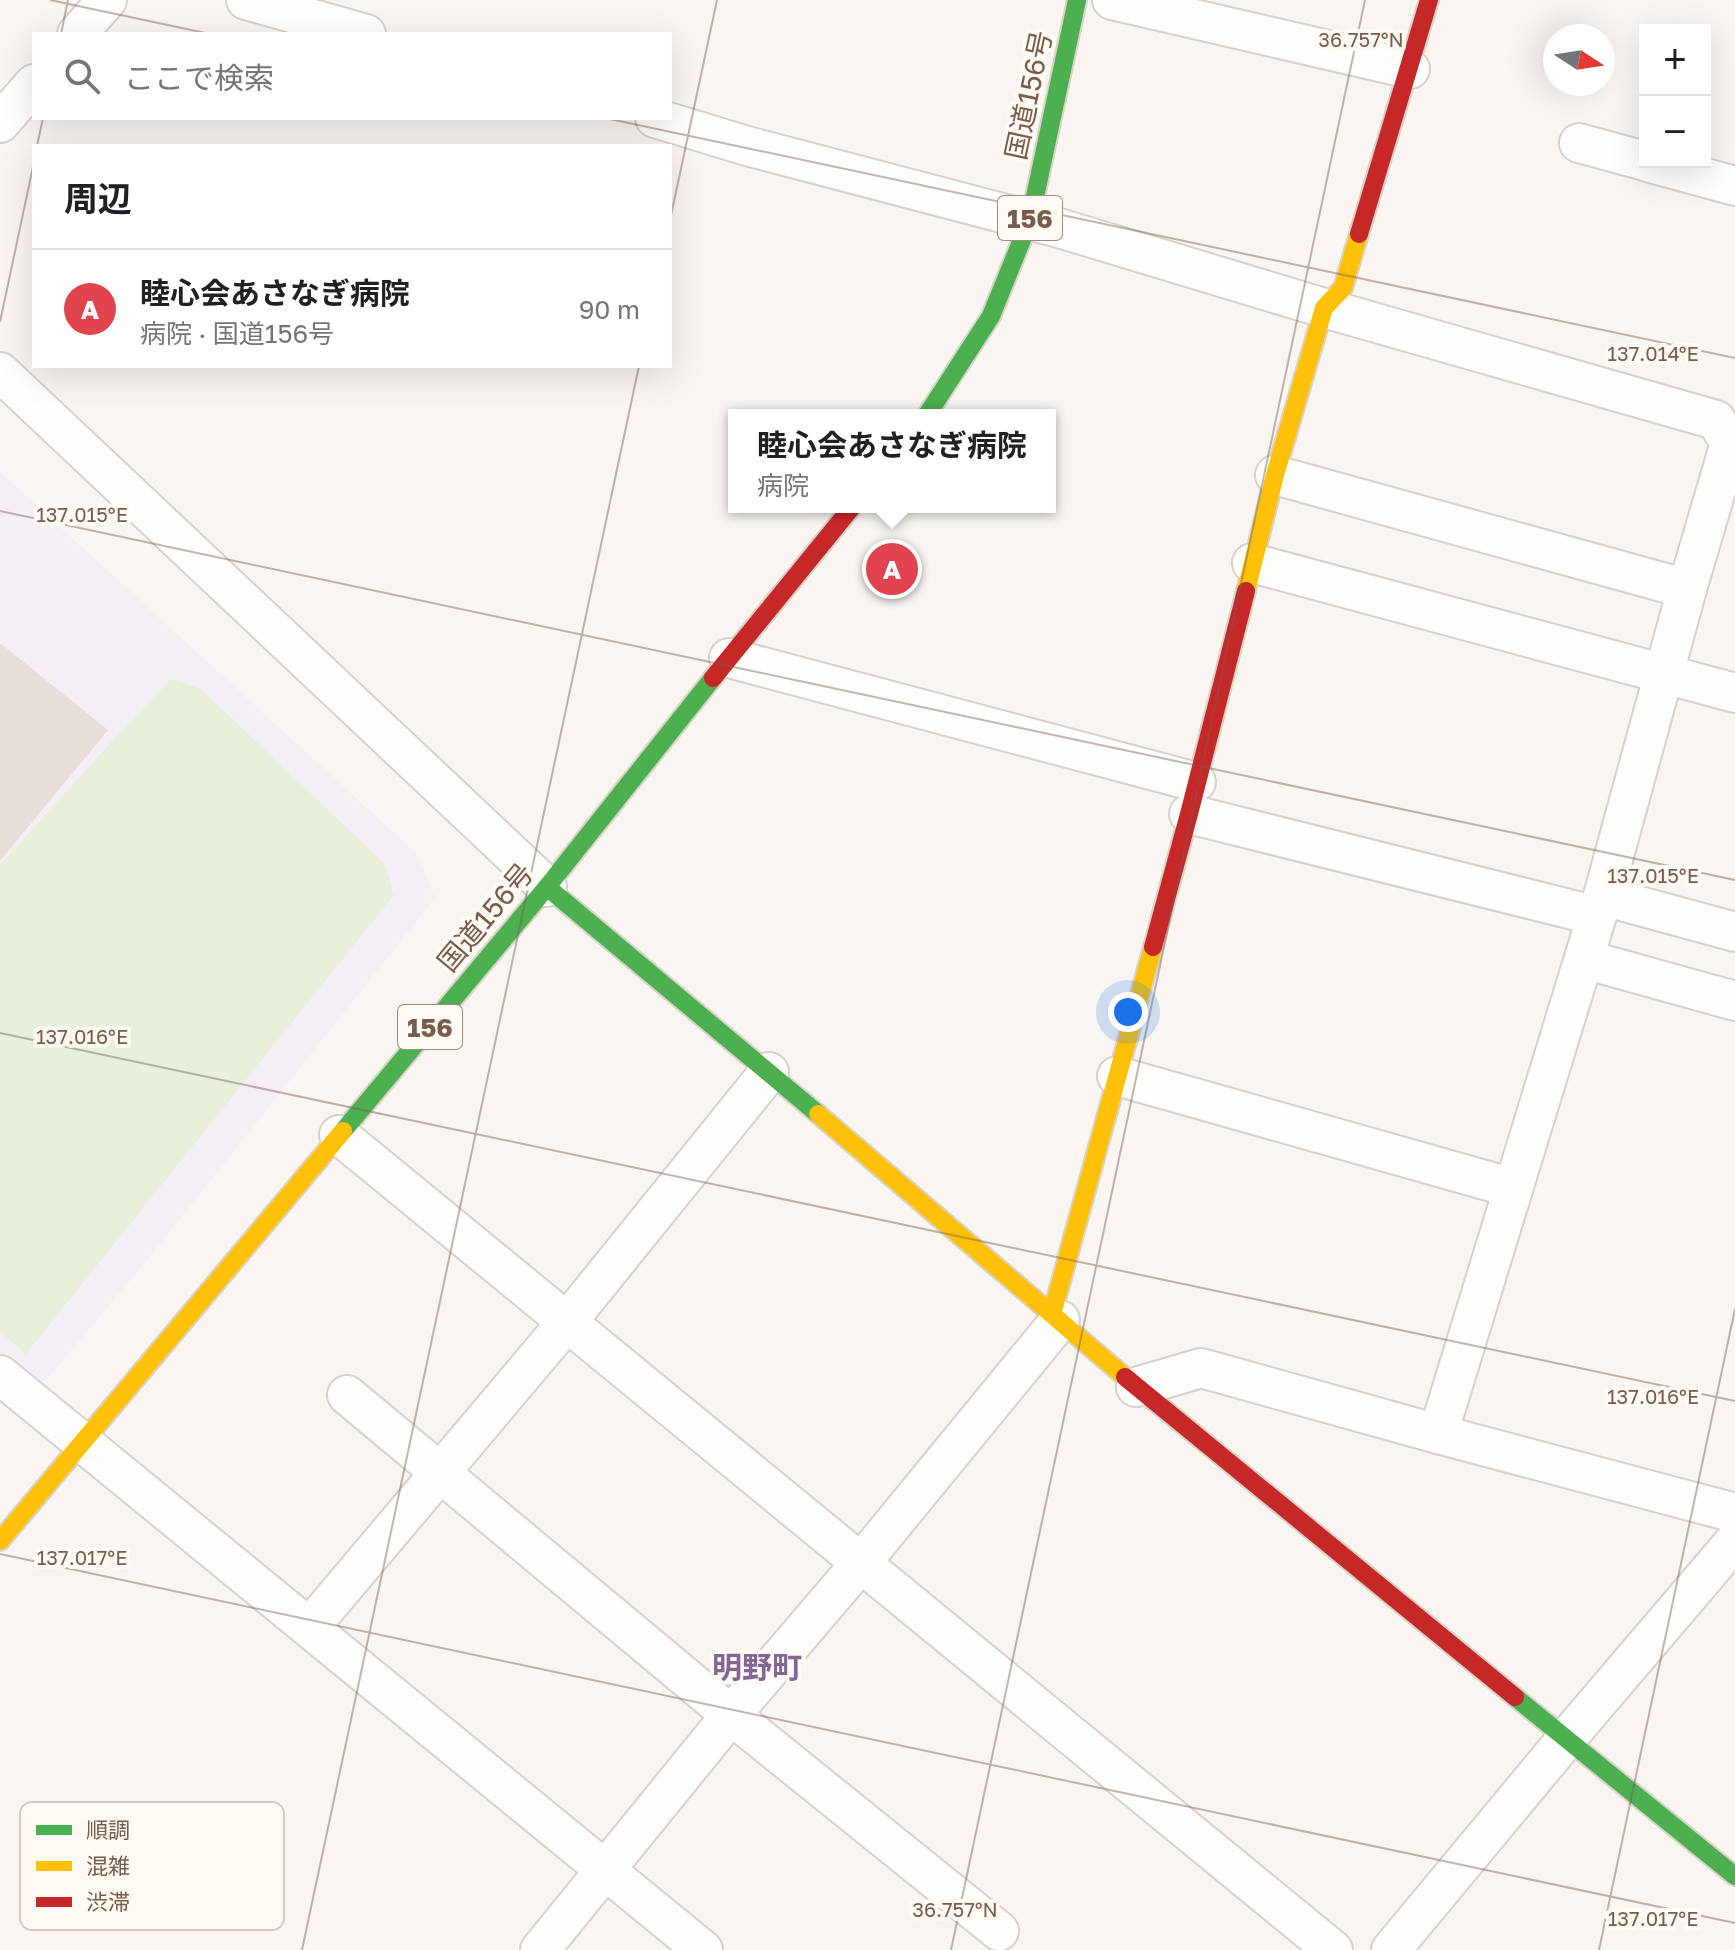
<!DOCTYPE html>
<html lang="ja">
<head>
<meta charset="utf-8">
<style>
	:root { --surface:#fff; --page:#f2f2f2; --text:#202124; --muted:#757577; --line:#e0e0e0; --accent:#0b8043 }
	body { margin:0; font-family:"Golos Text","Noto Sans JP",sans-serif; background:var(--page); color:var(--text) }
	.controls { position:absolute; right:24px; top:24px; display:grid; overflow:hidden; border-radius:0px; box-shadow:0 8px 32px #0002 }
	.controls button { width:72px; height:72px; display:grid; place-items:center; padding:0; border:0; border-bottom:2px solid var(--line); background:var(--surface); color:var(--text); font:40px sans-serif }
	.compass { position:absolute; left:1543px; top:24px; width:72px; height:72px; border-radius:50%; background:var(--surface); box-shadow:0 8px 32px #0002; rotate:102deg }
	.you { position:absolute; left:1128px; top:1012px; width:28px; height:28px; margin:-20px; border:6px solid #fff; border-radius:50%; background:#1a73e8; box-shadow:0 0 0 12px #1a73e833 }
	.badge { display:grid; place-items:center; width:52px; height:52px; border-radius:50%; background:var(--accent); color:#fff; font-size:26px; font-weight:700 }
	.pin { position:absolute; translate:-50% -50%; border:4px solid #fff; box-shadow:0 2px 8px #0006 }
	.popup { position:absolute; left:728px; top:409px; width:328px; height:104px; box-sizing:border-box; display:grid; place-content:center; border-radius:0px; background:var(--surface); filter:drop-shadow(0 2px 6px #0005); font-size:26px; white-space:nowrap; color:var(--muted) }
	.popup b { font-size:30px; color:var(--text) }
	.popup::after { content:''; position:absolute; left:50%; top:100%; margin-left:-16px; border:16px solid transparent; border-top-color:var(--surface) }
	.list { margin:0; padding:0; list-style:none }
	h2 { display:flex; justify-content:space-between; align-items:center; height:104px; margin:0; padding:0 32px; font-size:34px }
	h2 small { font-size:26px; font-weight:400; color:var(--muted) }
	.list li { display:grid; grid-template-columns:52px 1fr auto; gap:24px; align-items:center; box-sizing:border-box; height:120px; padding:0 32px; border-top:2px solid var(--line) }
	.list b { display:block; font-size:30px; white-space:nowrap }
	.list p { margin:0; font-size:26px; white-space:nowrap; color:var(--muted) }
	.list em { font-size:26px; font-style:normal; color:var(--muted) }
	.icon { flex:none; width:44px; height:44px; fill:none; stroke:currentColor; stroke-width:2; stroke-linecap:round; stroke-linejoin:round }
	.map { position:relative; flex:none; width:1735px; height:1950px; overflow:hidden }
	.search { position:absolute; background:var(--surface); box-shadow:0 8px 32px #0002; left:32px; top:32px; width:640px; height:88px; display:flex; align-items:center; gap:20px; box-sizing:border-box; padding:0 28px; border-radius:0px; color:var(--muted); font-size:30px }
	.panel { position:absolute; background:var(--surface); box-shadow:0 8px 32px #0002; left:32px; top:144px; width:640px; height:224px; border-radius:0px }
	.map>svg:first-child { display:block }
	.education { fill:#f6eef6 }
	.green { fill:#e7f0db }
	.building { fill:#e6ded7 }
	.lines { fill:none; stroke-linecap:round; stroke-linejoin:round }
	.street-casing { stroke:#d7d1cb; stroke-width:42 }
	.fast-casing { stroke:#d9d2cb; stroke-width:22 }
	.slow-casing { stroke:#d9d2cb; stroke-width:22 }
	.jam-casing { stroke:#d9d2cb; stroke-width:22 }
	.street { stroke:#fefefd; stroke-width:38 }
	.fast { stroke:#4caf50; stroke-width:18 }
	.slow { stroke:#ffc107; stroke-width:18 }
	.jam { stroke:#c62828; stroke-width:18 }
	.ticks { fill:none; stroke:#7a5c4d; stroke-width:2; stroke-opacity:0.45 }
	.labels { text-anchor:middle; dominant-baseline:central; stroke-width:8; stroke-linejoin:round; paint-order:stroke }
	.shield { fill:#fffaf3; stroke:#a28b7f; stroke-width:2 }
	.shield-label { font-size:26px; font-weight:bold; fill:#7a5c4d }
	.street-label { font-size:28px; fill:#7a5c4d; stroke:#fffaf3 }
	.neighbourhood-label { font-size:30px; font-weight:bold; fill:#846695; stroke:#fffaf3 }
	.key { fill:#fffaf3; stroke:#d7cbc1; stroke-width:2 }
	.key-label { font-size:22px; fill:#7a5c4d }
	.ticks-label { font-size:20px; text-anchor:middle; fill:#7a5c4d; stroke:#fffaf3; stroke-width:8; stroke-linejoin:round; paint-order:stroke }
</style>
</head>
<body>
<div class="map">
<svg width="1735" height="1950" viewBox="0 0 1735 1950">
	<rect width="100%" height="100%" fill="#f9f5f0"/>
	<path class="education" d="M0 472 416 853 435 898 148 1259 32 1397 0 1371Z"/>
	<path class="green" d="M171 679 201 689 385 864 394 895 26 1354 0 1332V865L114 739Z"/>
	<path class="building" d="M0 643 108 730 0 861Z"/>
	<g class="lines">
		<defs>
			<g id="street">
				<path d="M246 0 366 34"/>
				<path d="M1112 0 1410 69"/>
				<path d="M77 34 107 0"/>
				<path d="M655 118 747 146 1059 228 1324 308 1716 420 1730 443 1735 444"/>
				<path d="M0 123 34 84"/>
				<path d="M1579 143 1645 161"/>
				<path d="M1647 162 1735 186"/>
				<path d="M0 372 547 887"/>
				<path d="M1275 475 1687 589"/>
				<path d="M1252 563 1735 693"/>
				<path d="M729 658 1196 782"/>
				<path d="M1189 814 1597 916"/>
				<path d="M1603 896 1735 932"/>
				<path d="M1584 959 1735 1001"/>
				<path d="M1117 1076 1513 1188"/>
				<path d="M339 1135 1333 1950"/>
				<path d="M0 1375 703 1950"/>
				<path d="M1136 1387 1201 1368 1438 1434 1735 1513"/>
				<path d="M347 1395 731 1715 999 1931"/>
				<path d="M1438 1434 1603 896 1687 589 1730 443"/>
				<path d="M310 1627 567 1322 769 1072"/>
				<path d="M540 1950 731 1715 860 1564 1060 1320"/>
				<path d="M1391 1950 1567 1738 1735 1541"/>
			</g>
			<g id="fast">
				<path d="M927 415 991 316 1030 220 1077 0"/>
				<path d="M547 887 818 1114"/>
				<path d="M343 1131 547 887 713 678"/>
				<path d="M1515 1697 1735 1876"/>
			</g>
			<g id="slow">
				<path d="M1246 591 1275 475 1324 308 1343 288 1359 234"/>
				<path d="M818 1114 1125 1377"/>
				<path d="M1052 1314 1153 947"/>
				<path d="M0 1541 343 1131"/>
			</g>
			<g id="jam">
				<path d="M1359 234 1429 0"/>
				<path d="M713 678 852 507"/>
				<path d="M1153 947 1189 814 1246 591"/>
				<path d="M1125 1377 1515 1697"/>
			</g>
		</defs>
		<use href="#street" class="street-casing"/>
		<use href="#fast" class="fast-casing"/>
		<use href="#slow" class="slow-casing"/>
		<use href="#jam" class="jam-casing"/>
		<use href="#street" class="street"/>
		<use href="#fast" class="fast"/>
		<use href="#slow" class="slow"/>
		<use href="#jam" class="jam"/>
	</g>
	<path class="ticks" d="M50 0 210 34M61 34 68 0M605 118 1735 358M37 146 43 118M670 220 717 0M0 322 34 162M0 511 1735 880M0 1033 1735 1401M0 1554 1735 1923M302 1950 639 366M951 1950 1365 0M1599 1950 1735 1309"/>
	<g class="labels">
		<g class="shield">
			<rect x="998" y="196" width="64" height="44" rx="6"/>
			<rect x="398" y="1005" width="64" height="44" rx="6"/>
		</g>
		<g class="shield-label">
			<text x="1030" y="218">156</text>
			<text x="430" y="1027">156</text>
		</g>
		<g class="street-label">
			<text transform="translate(1028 95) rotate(-78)">国道156号</text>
			<text transform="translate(485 917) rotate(-50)">国道156号</text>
		</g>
		<g class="neighbourhood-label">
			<text x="757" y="1667">明野町</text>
		</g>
	</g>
	<rect x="20" y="1802" width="264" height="128" rx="12" class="key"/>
	<rect x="36" y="1825" width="36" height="10" fill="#4caf50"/>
	<rect x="36" y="1861" width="36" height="10" fill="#ffc107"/>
	<rect x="36" y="1897" width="36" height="10" fill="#c62828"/>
	<g class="key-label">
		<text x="86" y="1838">順調</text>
		<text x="86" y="1874">混雑</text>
		<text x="86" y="1910">渋滞</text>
	</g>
	<g class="ticks-label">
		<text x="1361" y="47">36.757°N</text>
		<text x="1653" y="361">137.014°E</text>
		<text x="82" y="522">137.015°E</text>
		<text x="1653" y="883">137.015°E</text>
		<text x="82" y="1044">137.016°E</text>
		<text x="1653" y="1404">137.016°E</text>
		<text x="82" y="1565">137.017°E</text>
		<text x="955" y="1917">36.757°N</text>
		<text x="1653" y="1926">137.017°E</text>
	</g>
</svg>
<div class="controls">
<button>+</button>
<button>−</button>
</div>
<svg class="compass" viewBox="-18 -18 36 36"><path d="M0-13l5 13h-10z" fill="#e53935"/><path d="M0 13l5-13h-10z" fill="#757577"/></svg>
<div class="you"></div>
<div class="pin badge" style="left:892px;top:569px;background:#e0444e">A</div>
<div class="popup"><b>睦心会あさなぎ病院</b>病院</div>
<div class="search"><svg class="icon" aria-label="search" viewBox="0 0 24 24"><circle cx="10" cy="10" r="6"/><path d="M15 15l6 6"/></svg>ここで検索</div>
<section class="panel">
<h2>周辺<small></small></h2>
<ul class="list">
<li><span class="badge" style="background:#e0444e">A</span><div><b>睦心会あさなぎ病院</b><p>病院 · 国道156号</p></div><em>90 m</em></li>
</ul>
</section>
</div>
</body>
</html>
